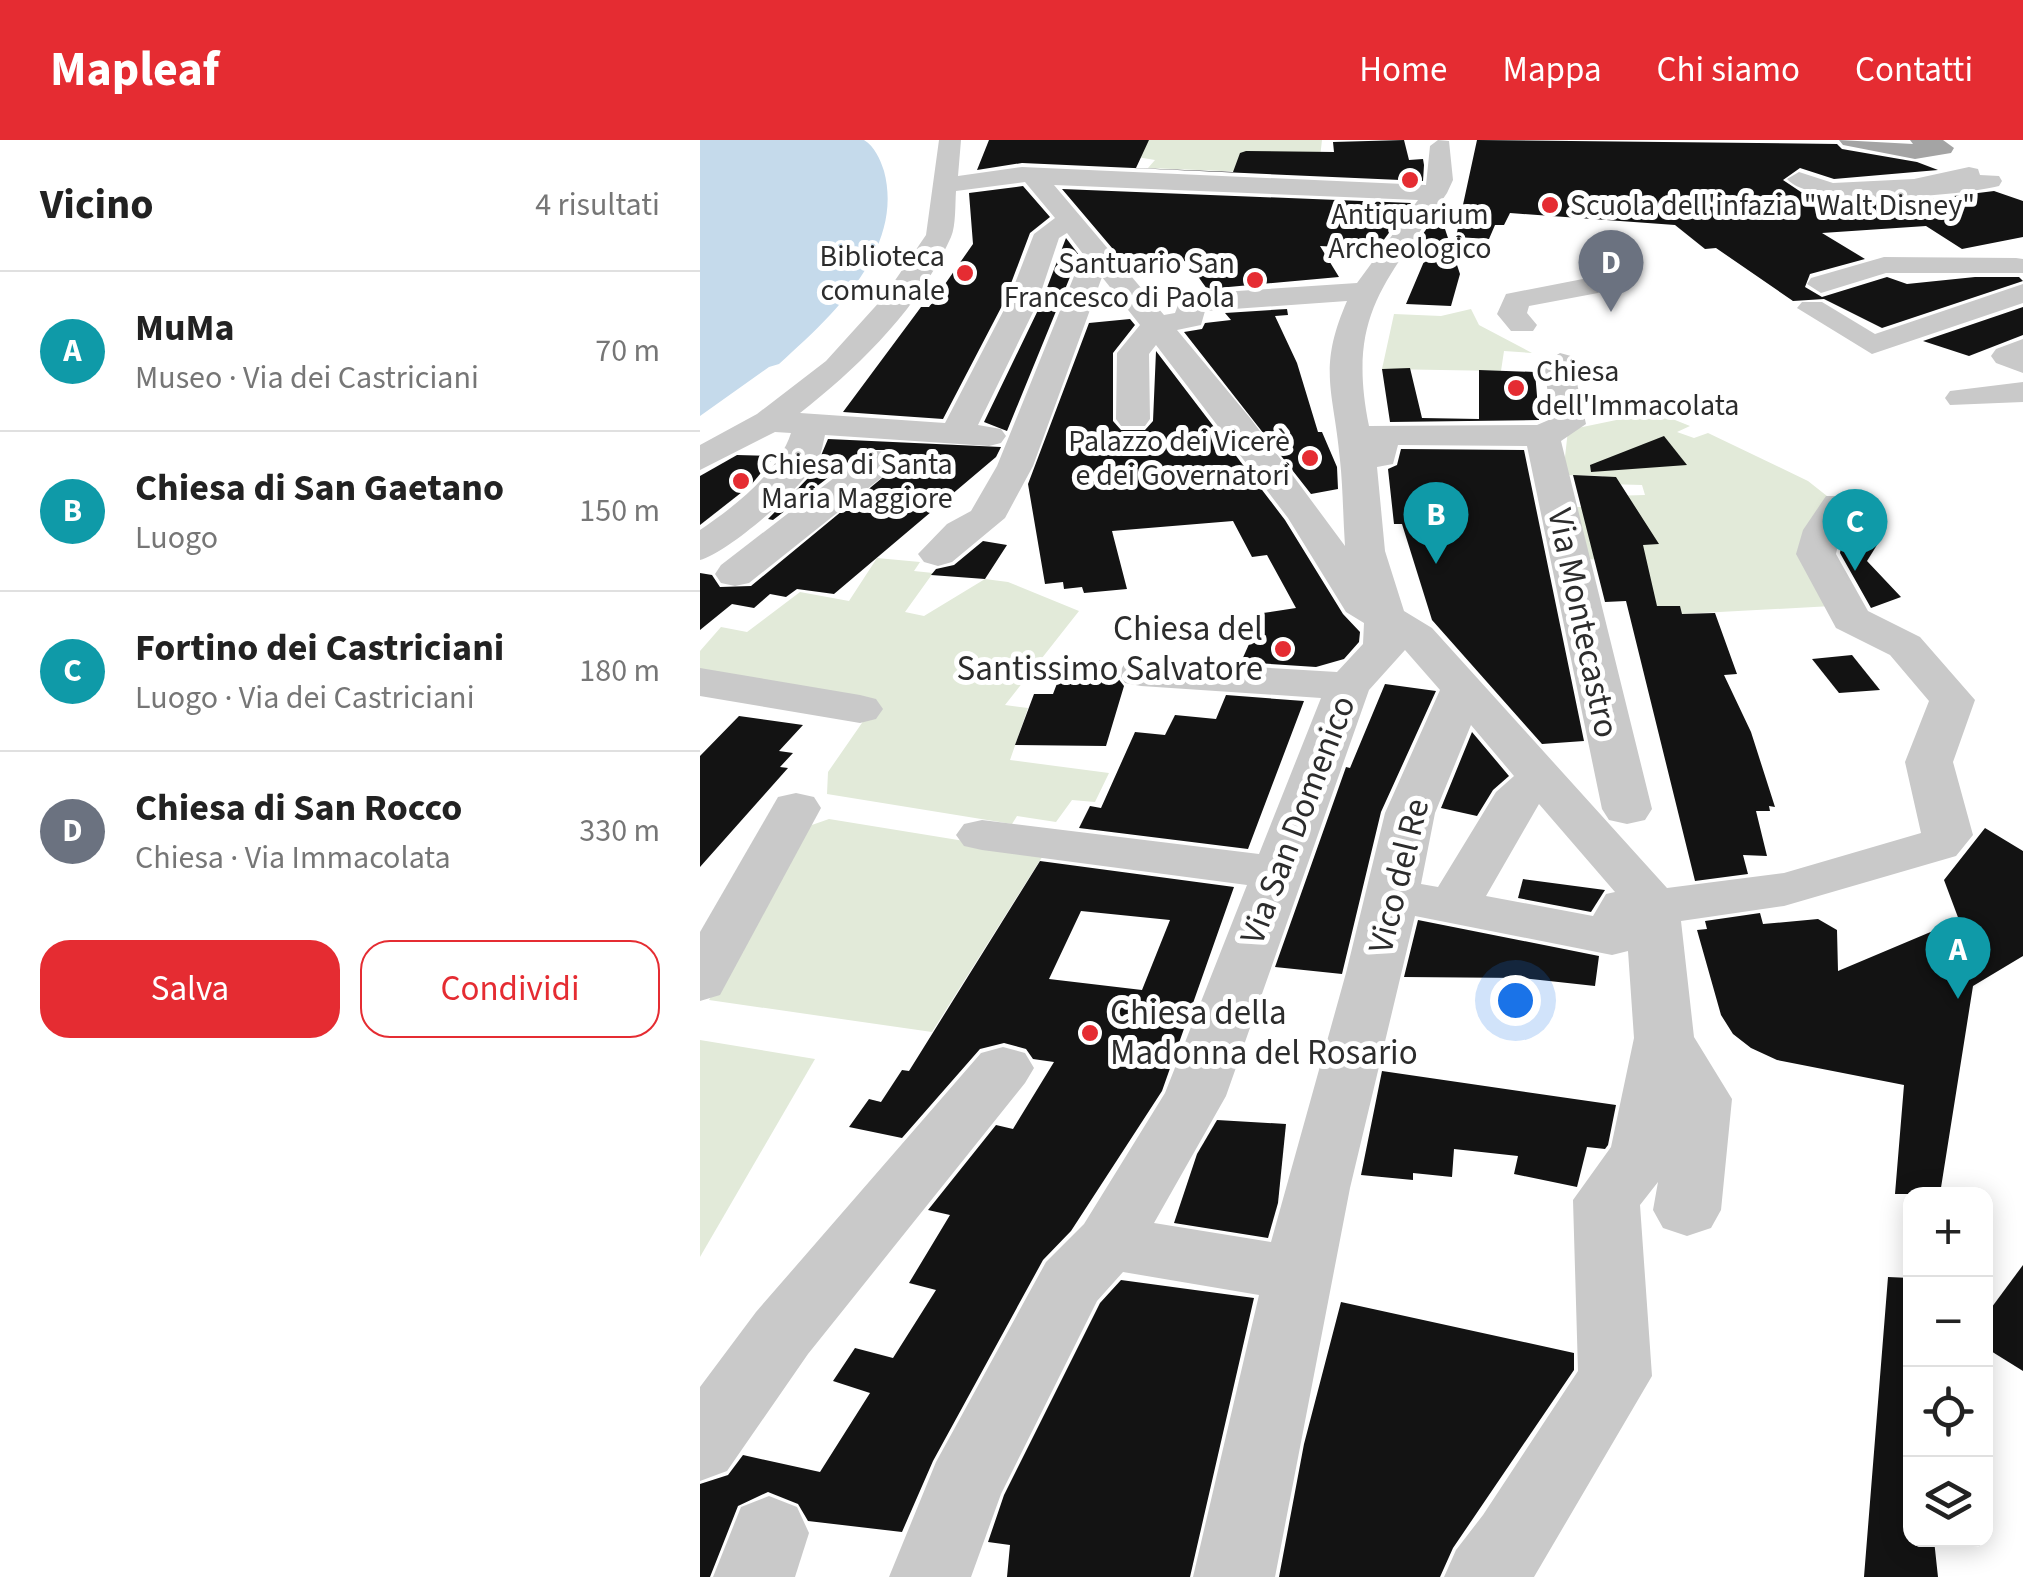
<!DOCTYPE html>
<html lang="it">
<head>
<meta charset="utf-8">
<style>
	:root { --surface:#fff; --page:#f6f6f6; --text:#222; --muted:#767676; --line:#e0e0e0; --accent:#e52c32 }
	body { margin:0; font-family:"Source Sans 3",sans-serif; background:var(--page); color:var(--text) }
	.controls { position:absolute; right:30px; bottom:30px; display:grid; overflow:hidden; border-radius:20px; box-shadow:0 5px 25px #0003 }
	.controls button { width:90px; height:90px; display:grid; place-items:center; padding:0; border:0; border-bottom:2px solid var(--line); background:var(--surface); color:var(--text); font:50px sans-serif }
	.you { position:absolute; left:815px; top:860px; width:35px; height:35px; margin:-25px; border:8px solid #fff; border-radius:50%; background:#1a73e8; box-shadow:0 0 0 15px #1a73e833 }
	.badge { display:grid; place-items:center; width:65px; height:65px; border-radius:50%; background:var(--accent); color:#fff; font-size:32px; font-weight:700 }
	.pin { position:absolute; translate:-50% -82px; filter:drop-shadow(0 2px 5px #0008) }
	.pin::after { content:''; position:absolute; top:52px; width:35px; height:30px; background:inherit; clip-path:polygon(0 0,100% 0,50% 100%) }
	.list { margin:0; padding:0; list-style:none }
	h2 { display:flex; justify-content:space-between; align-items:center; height:130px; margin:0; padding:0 40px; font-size:42px }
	h2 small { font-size:32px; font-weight:400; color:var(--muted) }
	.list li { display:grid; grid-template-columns:65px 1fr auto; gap:30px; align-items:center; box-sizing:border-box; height:160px; padding:0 40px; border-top:2px solid var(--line) }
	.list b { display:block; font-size:38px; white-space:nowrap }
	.list p { margin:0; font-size:32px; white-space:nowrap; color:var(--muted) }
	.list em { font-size:32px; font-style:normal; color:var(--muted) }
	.actions { display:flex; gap:20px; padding:30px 40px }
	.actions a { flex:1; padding:22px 0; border:2px solid var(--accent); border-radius:30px; text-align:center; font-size:35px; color:var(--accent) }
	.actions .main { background:var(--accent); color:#fff }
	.icon { flex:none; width:55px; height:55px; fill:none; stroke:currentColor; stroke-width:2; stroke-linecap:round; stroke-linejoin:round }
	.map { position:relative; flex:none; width:1323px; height:1437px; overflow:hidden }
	header { display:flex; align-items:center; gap:60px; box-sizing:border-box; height:140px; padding:0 50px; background:var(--accent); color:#fff }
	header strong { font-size:48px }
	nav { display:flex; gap:55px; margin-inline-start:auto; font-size:35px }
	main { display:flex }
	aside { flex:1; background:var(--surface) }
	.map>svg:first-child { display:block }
	.green { fill:#e2ead9 }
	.water { fill:#c5daeb }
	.building { fill:#131313; fill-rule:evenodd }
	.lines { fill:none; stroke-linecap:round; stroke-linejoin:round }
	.minor { fill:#c9c9c9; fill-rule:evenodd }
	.major { fill:#a4a4a4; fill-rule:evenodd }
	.poi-dot { fill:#e52c32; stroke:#fff; stroke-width:4 }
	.labels { text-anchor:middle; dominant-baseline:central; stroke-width:10; stroke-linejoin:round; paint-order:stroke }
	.far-poi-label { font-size:30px; fill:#2c2c2c; stroke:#fff; text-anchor:start }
	.street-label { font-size:35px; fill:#2c2c2c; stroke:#fff }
	.poi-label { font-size:35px; fill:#2c2c2c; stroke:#fff; text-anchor:end }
</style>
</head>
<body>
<header>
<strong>Mapleaf</strong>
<nav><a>Home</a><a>Mappa</a><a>Chi siamo</a><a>Contatti</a></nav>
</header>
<main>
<aside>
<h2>Vicino<small>4 risultati</small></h2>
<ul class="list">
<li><span class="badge" style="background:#0f9aa8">A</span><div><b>MuMa</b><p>Museo · Via dei Castriciani</p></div><em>70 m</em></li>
<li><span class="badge" style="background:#0f9aa8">B</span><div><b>Chiesa di San Gaetano</b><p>Luogo</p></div><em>150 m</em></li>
<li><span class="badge" style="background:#0f9aa8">C</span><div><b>Fortino dei Castriciani</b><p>Luogo · Via dei Castriciani</p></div><em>180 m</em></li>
<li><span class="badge" style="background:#6b7280">D</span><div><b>Chiesa di San Rocco</b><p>Chiesa · Via Immacolata</p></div><em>330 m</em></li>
</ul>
<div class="actions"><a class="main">Salva</a><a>Condividi</a></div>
</aside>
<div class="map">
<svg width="1323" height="1437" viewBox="0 0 1323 1437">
	<rect width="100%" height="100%" fill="#fff"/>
	<g class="green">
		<path d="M449 0H622L618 35 448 28 455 20 407 12Z"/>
		<path d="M771 169 779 185 832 213 804 211 801 231 682 229 694 174 741 176Z"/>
		<path d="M955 272 990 286 977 292 994 298 1008 293 1108 341 1127 356 1132 466 982 474 957 466 934 420 878 419 867 367H911L909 356 945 355 942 345 906 344 903 336 863 335 868 290Z"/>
		<path d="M177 418 220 422 214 431 233 433 205 472 224 476 285 439 308 442 379 471 305 565 328 568 310 620 409 633 395 662 372 660 356 682 317 676 312 684 127 654 128 632 173 567 0 534V511L21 487 47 492 100 452 149 461Z"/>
		<path d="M129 679 344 714 232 892 9 860 109 686Z"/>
		<path d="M0 900 115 919 0 1117Z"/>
	</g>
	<path class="water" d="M0 0H164C175 7 180 19 184 31 205 110 131 177 79 224L69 227 0 276Z"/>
	<g class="building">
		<path d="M289 0H449L436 28 533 32 540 13 546 11 634 12 633 2 704 0 709 20 723 19 724 25 723 41 322 23 277 30Z"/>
		<path d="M777 0 1137 4 1142 9 1217 22 1238 30 1134 39 1100 28 1083 40 1101 52 1155 61 1222 60 1294 51 1323 61V97L1262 109 1226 86 1122 93 1165 119 1110 134 1105 147 1122 157 1187 137 1207 144 1275 137H1319L1323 141 1182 188 1124 159 1093 161 1016 108 1005 109 975 85 810 73 804 85H795L789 99 756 97Z"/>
		<path d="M323 46 350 77 330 93 304 162 243 279 143 272 221 167H229L273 104 269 53Z"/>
		<path d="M362 49 711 63 677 109 620 106 639 137 507 149 487 121 440 125 436 115H418Z"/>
		<path d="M739 71 760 134 751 166 706 164 728 112 711 111Z"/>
		<path d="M366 98 379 115 307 291 284 282 340 166Z"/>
		<path d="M1323 167V195L1269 216 1223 201Z"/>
		<path d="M587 169 588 175 575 176 597 223 618 292H622L637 327 638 349 611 354 484 192 502 189 505 183 531 180 525 173Z"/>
		<path d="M430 179 435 185 413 213V281L421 290H445L453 281 456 211 585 380 643 474 660 492 659 502 644 519 616 527 541 522 563 473 596 468 567 415 552 417 533 381 412 391 427 449 384 453 382 447 364 449 363 442 345 444 328 344 389 183Z"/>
		<path d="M710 228 722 278 779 279V230L835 232 839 280 690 282 682 229Z"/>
		<path d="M964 296 987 325 891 332 890 325Z"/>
		<path d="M128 299 301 307 296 317 134 454 97 449 86 457 70 454 54 468 32 464 0 490V433L12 435 20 447 51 446 199 324 192 310H164L73 380 68 379 114 332Z"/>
		<path d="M701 309 824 310 884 601 842 604 732 480 702 384H694L688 329 697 325Z"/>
		<path d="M37 315 75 316 51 345 0 385V336Z"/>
		<path d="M873 335 916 337 959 404 943 405 957 466H980L982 474 1015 473 1037 534 1024 535 1051 592 1075 667 1069 666 1070 671H1056L1067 716 1043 715 1048 734 995 741 926 461 905 462Z"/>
		<path d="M283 401 307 405 285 439 231 435 236 429 254 425Z"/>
		<path d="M1142 402 1177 405 1167 421 1201 457 1171 468 1140 413Z"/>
		<path d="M1152 515 1180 550 1139 553 1112 519Z"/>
		<path d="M366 520 410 521 405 537H417L424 546 406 606 315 605 334 554H353Z"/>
		<path d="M685 544 736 551 681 672 642 834 575 827 646 627 650 628Z"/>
		<path d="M526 555 604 561 548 709 379 688 390 666 401 668 435 592 465 595 475 575 516 579Z"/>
		<path d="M39 576 103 585 79 611 93 613 80 627 88 628 0 727V616Z"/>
		<path d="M772 592 809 636 793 650 777 676 741 668Z"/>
		<path d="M1285 688 1323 711V816L1273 846 1240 1054H1195L1204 945 1077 920 1051 908 1033 894 1021 875 997 790 1007 789 1005 781 1060 773 1063 784 1118 779 1137 790 1138 831 1259 780 1244 740Z"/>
		<path d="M340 721 534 747 462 951 371 1091 343 1120 233 1321 202 1392 108 1381 98 1364 68 1352 38 1366 10 1437H0V1344L28 1335 43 1315 120 1332 170 1253 133 1241 155 1208 193 1218 236 1150 209 1143 250 1075 228 1070 296 985 313 989 354 922 333 919 326 909 304 903 280 909 202 998 149 987 169 959 181 962 202 930 209 931ZM381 771 470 780 442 850 349 839Z"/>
		<path d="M823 739 905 750 891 772 818 758Z"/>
		<path d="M718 780 899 816 895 846 822 838 704 837Z"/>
		<path d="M682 931 916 965 908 1005 905 1009 887 1007 877 1047 814 1034 818 1016 754 1009 752 1037 713 1033V1040L661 1035Z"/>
		<path d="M517 980 586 984 578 1063 568 1098 474 1083 497 1014Z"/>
		<path d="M1323 1125V1231L1286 1208V1175Z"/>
		<path d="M1188 1137 1210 1138V1400H1234L1238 1437H1164Z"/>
		<path d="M421 1140 554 1158 490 1437H307L310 1405 288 1402 304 1355 400 1163Z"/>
		<path d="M641 1162 874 1213V1230L753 1408 740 1437H579L604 1304Z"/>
	</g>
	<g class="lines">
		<g class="minor">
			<path d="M239 0H261L258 36 322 27 726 45 730 6 738 0 749 1 753 40 747 53C687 141 646 173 669 286L837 285 851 279 844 223 860 213 871 216 886 284 861 301 952 669 945 680 927 684 909 680 902 669 827 306 698 305 693 324 677 327 685 411 704 471 732 488 967 748 1084 733 1221 693 1205 622 1229 561 1190 515 1136 488 1096 414 1103 390 1126 356H1152L1158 364 1141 390 1136 414 1168 471 1220 497 1275 560 1253 622 1273 695 1256 716 1084 766 981 781 994 897 1032 959 1021 1070 1011 1088 987 1096 963 1088 953 1070 958 1042 940 1065 952 1236 834 1437H744L756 1410 783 1375 878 1231 873 1060 911 1007 934 898 928 811 912 815 715 776 650 1048 575 1437H493L559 1155 423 1132 397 1161 301 1354 271 1437H189L236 1322 346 1122 384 1084 465 953 547 745 282 710 264 706 256 695 264 684 282 680 559 714 621 558 441 546 425 543 419 533 425 523 441 520 637 532 663 504 664 483 646 472 588 378 456 205 449 214 450 279 445 286H421L416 279 417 213 440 185 402 137 333 326 305 378 252 422 238 426 224 422 218 414 247 384 271 371 297 326 383 114 367 93 359 98 337 164 278 285 301 289 306 296 301 303 289 306 125 295C123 303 122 311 119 318 106 345 28 413 0 420V390C34 367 78 333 91 293L75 292 0 330V305L57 274 126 221 183 158 226 95ZM325 42 355 78 334 94 307 164 245 283 100 273C159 227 220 167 251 97 256 85 255 65 256 51ZM354 45 718 60 657 143 491 154 481 157 475 173 464 175ZM647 161C617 230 634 251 640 320 643 348 643 377 645 406L551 279 477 190 501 185 505 171ZM705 510 740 550 685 673 646 833 571 1102 454 1083 526 956 669 550ZM771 585 814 636 796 652 738 747 721 744 735 673ZM839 664 915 752 906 754 893 776 786 756Z"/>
			<path d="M1269 27 1278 29 1280 35 1299 36 1302 41 1299 46C1259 56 1113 69 1087 39L1099 32 1133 43 1214 39Z"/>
			<path d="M1184 117 1316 118 1323 119V133H1186L1121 153 1107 144 1111 138Z"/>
			<path d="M888 138 902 147 898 153 829 166 827 173 837 185 833 191H811L797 174 806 154Z"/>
			<path d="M1323 144V163L1172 214 1097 168 1102 162H1122L1175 194Z"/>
			<path d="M1323 199V233L1296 223 1291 216 1296 209Z"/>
			<path d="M1323 242V262L1250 265 1245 258 1250 251Z"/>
			<path d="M178 311 191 314 196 322 191 330 49 443 35 446 21 443 15 434 21 425 165 314Z"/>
			<path d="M0 528 160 555 176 559 183 569 176 579 160 583 0 556Z"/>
			<path d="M96 653 114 657 121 668 20 855 0 861V792L78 657Z"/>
			<path d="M303 907 325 913 334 928 325 943 108 1214 27 1331 0 1341V1247L56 1172 281 913Z"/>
			<path d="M69 1356 97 1367 109 1393 95 1437H13L41 1367Z"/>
		</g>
		<path class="major" d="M1139 0 1213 4 1210 0H1243L1254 8 1251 13 1215 19 1143 5Z"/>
	</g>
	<g class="poi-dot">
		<circle cx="710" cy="40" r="10"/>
		<circle cx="850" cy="65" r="10"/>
		<circle cx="265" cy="133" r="10"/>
		<circle cx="555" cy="140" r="10"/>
		<circle cx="816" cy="248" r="10"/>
		<circle cx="610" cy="318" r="10"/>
		<circle cx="41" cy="341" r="10"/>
		<circle cx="583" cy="509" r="10"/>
		<circle cx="390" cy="893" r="10"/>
	</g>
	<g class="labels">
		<g class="far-poi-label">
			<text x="870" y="65">Scuola dell'infazia "Walt Disney"</text>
			<text x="710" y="74" text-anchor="middle">Antiquarium<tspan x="710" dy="34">Archeologico</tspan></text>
			<text x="245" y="116" text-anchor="end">Biblioteca<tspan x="245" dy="34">comunale</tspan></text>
			<text x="535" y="123" text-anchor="end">Santuario San<tspan x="535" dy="34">Francesco di Paola</tspan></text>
			<text x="836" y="231">Chiesa<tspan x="836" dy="34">dell'Immacolata</tspan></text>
			<text x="590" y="301" text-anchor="end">Palazzo dei Vicerè<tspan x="590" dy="34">e dei Governatori</tspan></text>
			<text x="61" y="324">Chiesa di Santa<tspan x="61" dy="34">Maria Maggiore</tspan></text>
		</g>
		<g class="street-label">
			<text transform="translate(883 483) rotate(78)">Via Montecastro</text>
			<text transform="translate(598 680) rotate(-69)">Via San Domenico</text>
			<text transform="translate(699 736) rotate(-76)">Vico del Re</text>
		</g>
		<g class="poi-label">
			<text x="563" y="489">Chiesa del<tspan x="563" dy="40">Santissimo Salvatore</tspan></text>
			<text x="410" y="873" text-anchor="start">Chiesa della<tspan x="410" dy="40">Madonna del Rosario</tspan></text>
		</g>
	</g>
</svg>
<div class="controls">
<button>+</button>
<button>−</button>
<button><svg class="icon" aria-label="locate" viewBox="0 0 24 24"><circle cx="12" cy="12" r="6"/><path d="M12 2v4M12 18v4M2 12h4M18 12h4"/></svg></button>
<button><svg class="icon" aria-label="layers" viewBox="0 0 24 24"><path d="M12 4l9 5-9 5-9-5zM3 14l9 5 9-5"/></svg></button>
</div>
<div class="you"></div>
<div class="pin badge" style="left:1258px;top:859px;background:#0f9aa8">A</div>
<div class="pin badge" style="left:736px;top:424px;background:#0f9aa8">B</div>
<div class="pin badge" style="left:1155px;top:431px;background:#0f9aa8">C</div>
<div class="pin badge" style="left:911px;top:172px;background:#6b7280">D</div>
</div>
</main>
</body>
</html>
